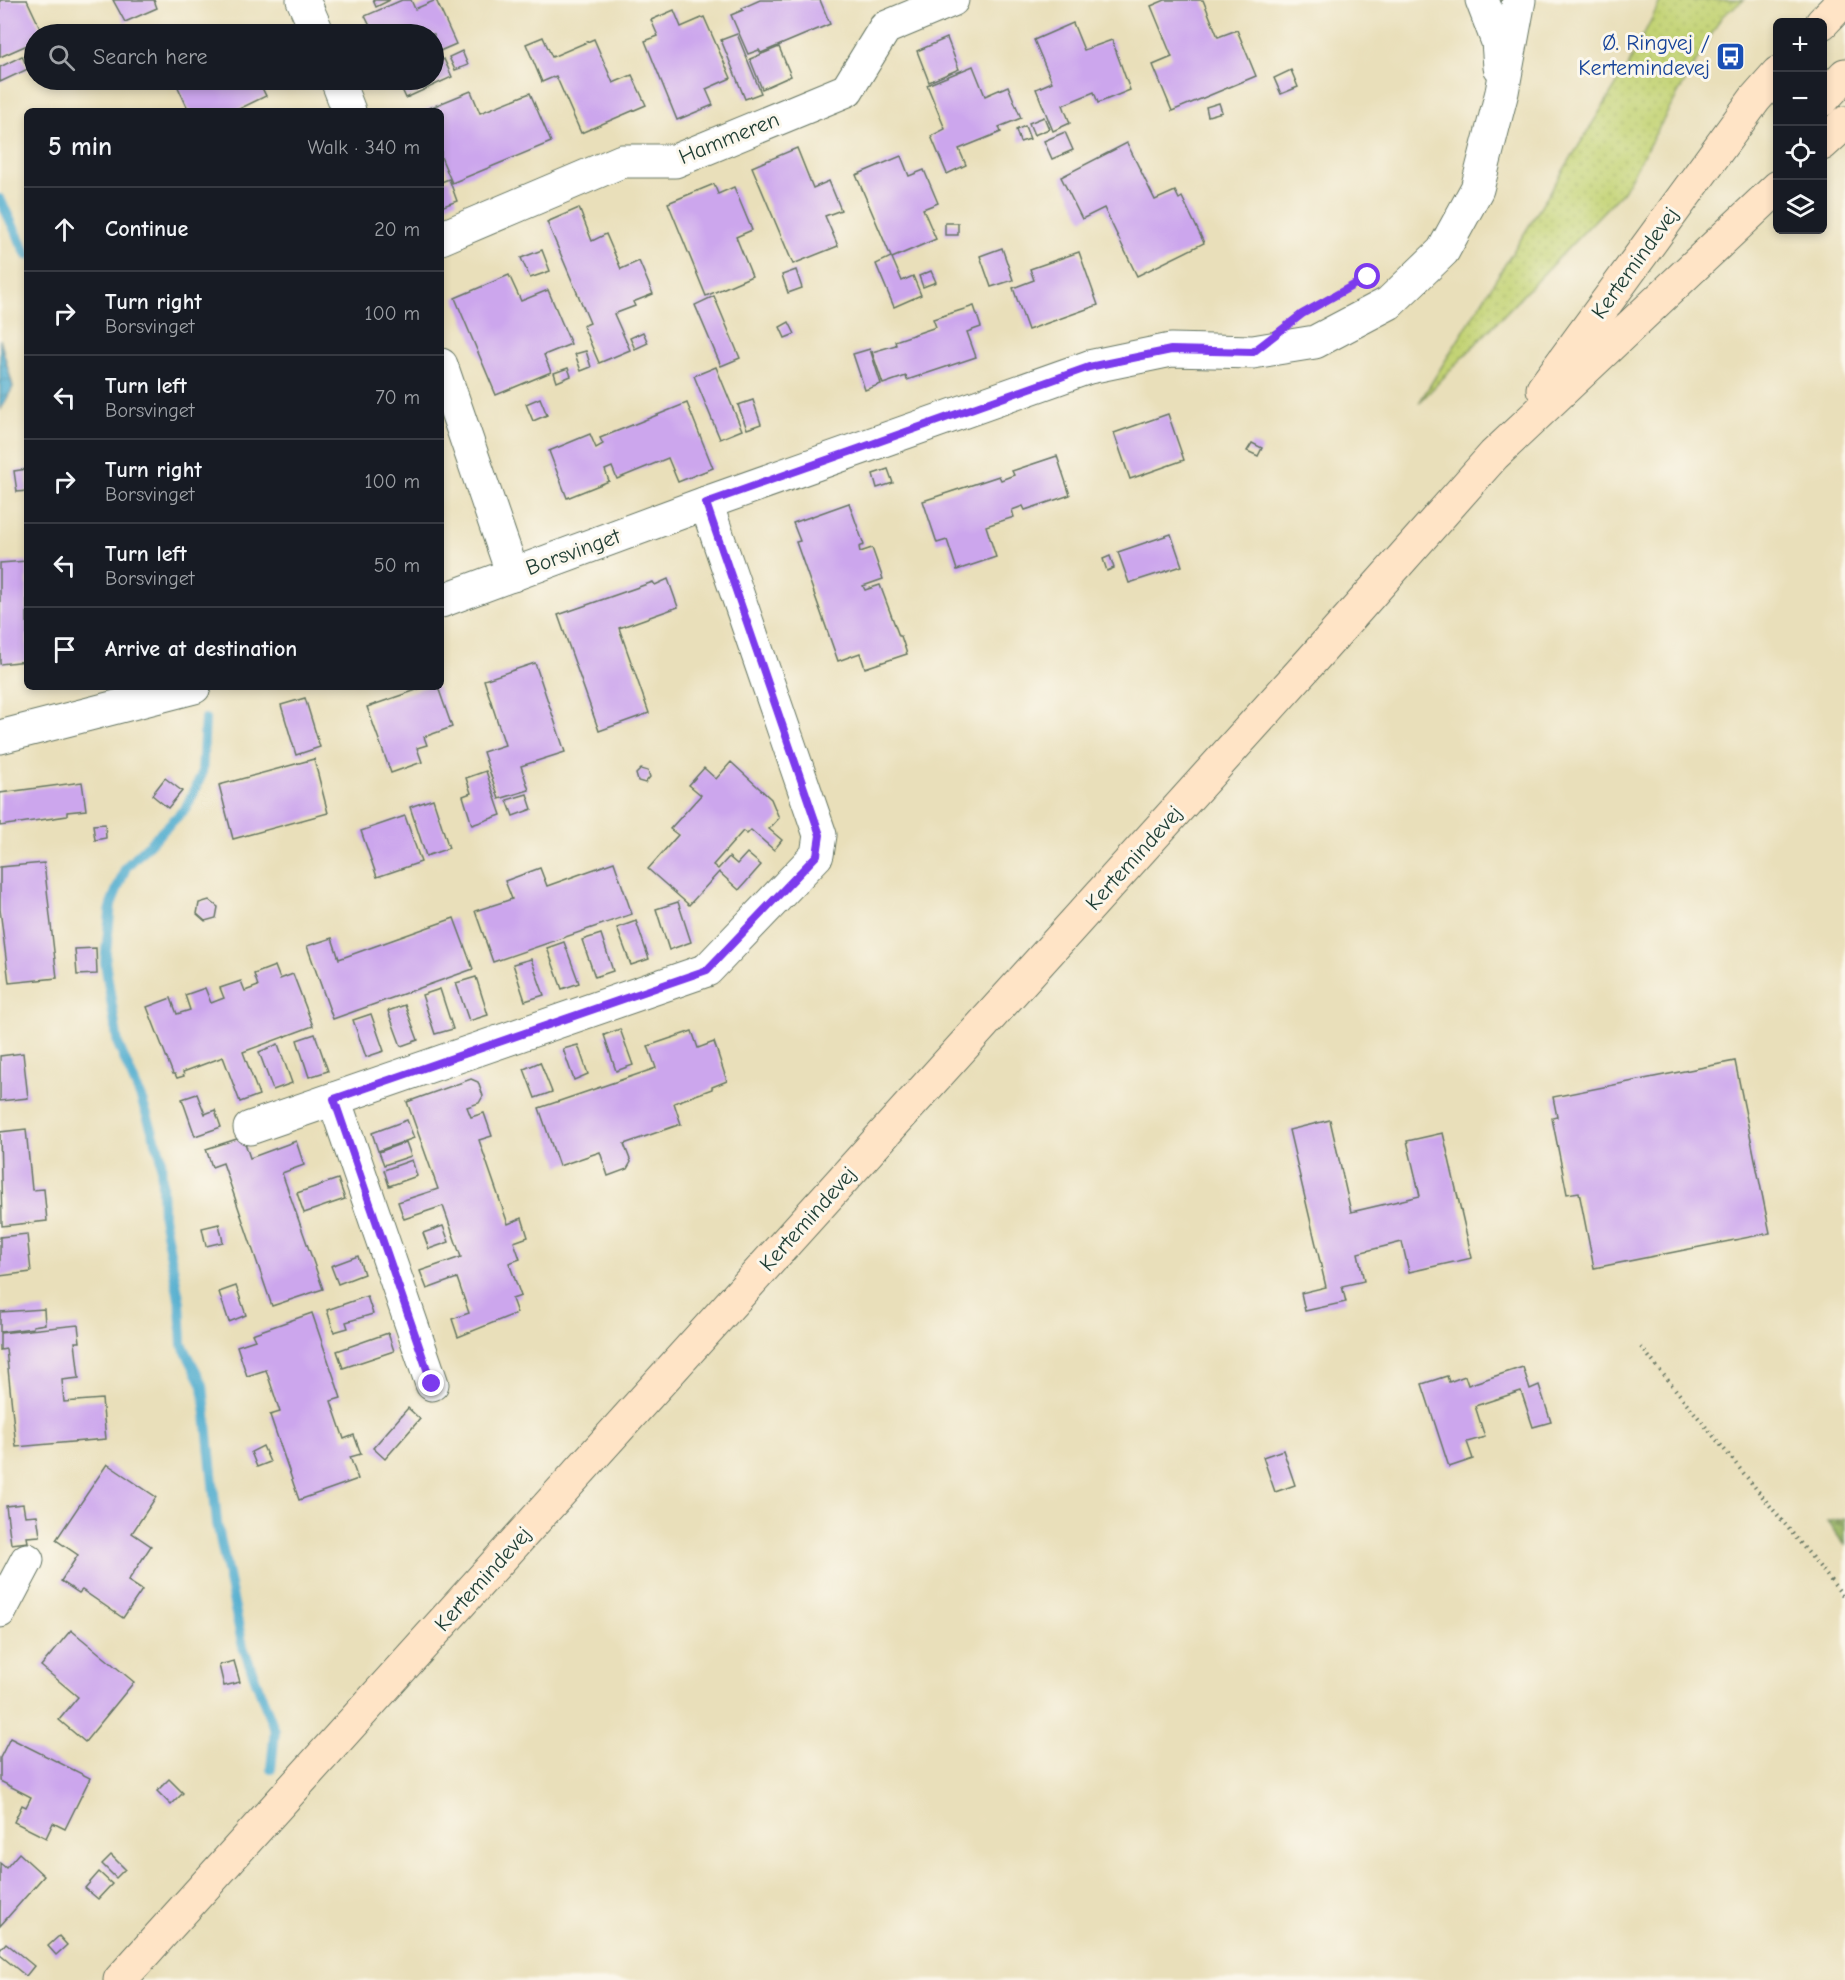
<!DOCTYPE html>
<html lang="en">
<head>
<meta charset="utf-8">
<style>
	:root { --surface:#171b24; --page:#20242c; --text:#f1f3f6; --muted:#9ea1a6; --line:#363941 }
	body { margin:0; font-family:"Comic Neue",sans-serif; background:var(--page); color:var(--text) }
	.controls { position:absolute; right:18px; top:18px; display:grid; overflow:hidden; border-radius:9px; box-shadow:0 3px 9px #0003 }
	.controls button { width:54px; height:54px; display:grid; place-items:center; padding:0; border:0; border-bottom:2px solid var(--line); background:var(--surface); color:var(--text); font:30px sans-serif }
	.stop { position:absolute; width:18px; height:18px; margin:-14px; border:4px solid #7c3aed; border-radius:50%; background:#fff }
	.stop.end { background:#7c3aed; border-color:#fff; box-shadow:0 2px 6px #0008 }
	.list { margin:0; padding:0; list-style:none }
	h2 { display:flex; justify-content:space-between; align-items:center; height:78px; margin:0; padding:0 24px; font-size:26px }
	h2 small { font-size:20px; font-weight:400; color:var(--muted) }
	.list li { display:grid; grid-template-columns:39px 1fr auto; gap:18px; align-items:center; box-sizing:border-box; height:84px; padding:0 24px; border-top:2px solid var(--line) }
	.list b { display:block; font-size:22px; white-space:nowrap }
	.list p { margin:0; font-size:20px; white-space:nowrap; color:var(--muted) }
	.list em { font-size:20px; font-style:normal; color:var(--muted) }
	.icon { flex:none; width:33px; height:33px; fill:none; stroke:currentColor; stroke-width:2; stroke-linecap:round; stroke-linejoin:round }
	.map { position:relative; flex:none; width:1845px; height:1980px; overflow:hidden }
	.search { position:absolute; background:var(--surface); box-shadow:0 3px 9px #0003; left:24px; top:24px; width:420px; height:66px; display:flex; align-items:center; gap:15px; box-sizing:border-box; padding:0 21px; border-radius:33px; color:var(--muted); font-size:22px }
	.panel { position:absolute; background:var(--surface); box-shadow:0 3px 9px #0003; left:24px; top:108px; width:420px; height:582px; border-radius:9px }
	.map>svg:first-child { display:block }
	.grass { fill:url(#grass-dots); stroke:#718854; stroke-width:1.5 }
	.forest { fill:url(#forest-firs); stroke:#5c794d; stroke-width:1.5 }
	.water { fill:url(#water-waves); stroke:#387582; stroke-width:1.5 }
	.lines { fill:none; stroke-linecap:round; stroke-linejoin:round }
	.stream { stroke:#51adcf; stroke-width:10 }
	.building { fill:#cca6ed }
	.minor-casing { stroke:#667663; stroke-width:35 }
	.secondary-casing { stroke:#667663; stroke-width:35 }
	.path { stroke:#667663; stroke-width:4; stroke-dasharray:1.5 4.5; stroke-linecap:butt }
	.minor { stroke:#fff; stroke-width:33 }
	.secondary { stroke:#ffe4c6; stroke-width:33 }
	.route { stroke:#7c3aed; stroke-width:8 }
	.labels { text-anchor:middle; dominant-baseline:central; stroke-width:6; stroke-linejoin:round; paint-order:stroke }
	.transit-label { font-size:22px; fill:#164399; stroke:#fbf7ec; text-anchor:end }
	.street-label { font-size:22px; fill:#1f3d34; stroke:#fbf7ec }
</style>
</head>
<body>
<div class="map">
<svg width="1845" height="1980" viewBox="0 0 1845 1980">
	<defs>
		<pattern id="grass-dots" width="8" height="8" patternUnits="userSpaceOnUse" patternTransform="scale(1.5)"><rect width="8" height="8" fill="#c3d375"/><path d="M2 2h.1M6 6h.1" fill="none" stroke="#a7b666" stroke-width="1.8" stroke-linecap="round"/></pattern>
		<pattern id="forest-firs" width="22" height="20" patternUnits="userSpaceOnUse" patternTransform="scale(1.5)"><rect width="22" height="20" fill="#9ab566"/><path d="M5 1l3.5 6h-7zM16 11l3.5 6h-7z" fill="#7d9455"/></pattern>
		<pattern id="water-waves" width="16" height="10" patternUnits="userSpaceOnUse" patternTransform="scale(1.5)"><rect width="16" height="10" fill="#51adcf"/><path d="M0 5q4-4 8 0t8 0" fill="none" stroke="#438ea9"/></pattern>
	</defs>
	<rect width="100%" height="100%" fill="#fbf7ec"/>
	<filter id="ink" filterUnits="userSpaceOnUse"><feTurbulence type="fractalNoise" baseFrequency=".0167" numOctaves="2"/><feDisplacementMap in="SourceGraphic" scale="12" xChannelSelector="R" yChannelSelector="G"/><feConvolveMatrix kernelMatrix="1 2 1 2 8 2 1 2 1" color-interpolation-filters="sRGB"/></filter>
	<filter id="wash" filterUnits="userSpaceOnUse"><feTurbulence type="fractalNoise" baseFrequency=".008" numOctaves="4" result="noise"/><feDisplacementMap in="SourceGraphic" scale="24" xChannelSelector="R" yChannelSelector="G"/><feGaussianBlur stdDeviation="1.35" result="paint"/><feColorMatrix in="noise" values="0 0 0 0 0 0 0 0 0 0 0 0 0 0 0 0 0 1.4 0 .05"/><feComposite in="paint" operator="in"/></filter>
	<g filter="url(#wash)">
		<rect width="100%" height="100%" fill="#e9dfba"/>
		<path class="grass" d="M1661 0H1744L1722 16 1623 191 1419 403 1627 68Z"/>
		<path class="forest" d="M1845 1518V1545L1827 1522Z"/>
		<path class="water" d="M0 339 13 387 0 411Z"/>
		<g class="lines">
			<g class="stream">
				<path d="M0 199 27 255"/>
				<path d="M205 719 202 774 186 808 126 867 111 904 105 962 118 1044 141 1098 161 1156 163 1217 180 1303 182 1344 203 1385 217 1523 243 1647 275 1731 271 1769"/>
			</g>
		</g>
		<g id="blocks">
			<g class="building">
				<path d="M0 0H27L43 34H34V42L0 57Z"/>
				<path d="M113 0H154L157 8 125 22Z"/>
				<path d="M373 0H390L376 7Z"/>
				<path d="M402 0H411L415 9 436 0 456 44 435 53 439 62 444 59 452 77 406 98 399 83 396 85 394 80H434V34H374L365 16Z"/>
				<path d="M760 0H820L830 24 761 53 759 50 748 54 731 15 743 10 742 8Z"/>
				<path d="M1165 0H1203L1218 37 1237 30 1256 76 1172 111 1153 65 1172 57 1151 6Z"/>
				<path d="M674 10 681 27 704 17 731 78 706 89 713 105 677 120 645 41 658 36 651 20Z"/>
				<path d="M1073 23 1084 50 1112 40 1130 90 1098 103 1094 92 1063 105 1070 123 1053 131 1036 89 1052 82 1034 40Z"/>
				<path d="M737 34 761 93 745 99 721 40Z"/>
				<path d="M543 37 552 57 594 39 613 83 632 75 646 105 581 133 556 76 542 82 526 44Z"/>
				<path d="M947 38 959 69 929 82 917 51Z"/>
				<path d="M779 47 791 76 762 89 750 59Z"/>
				<path d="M462 51 468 65 455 70 449 57Z"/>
				<path d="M22 56 28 69 0 82V67Z"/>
				<path d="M973 66 985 96 1008 86 1021 118 999 127 1001 132 959 149 966 165 947 174 931 136 945 129 927 85Z"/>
				<path d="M1291 70 1298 87 1281 94 1274 78Z"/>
				<path d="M178 80H258L266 96 235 111H189L177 85 180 83Z"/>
				<path d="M471 91 480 113 530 93 551 142 452 183 441 157V111H422Z"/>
				<path d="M1219 103 1222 112 1208 116 1206 107Z"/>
				<path d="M1044 117 1049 129 1034 135 1029 123Z"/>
				<path d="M1025 126 1030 139 1020 142 1016 130Z"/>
				<path d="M1065 132 1073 150 1052 159 1044 141Z"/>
				<path d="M1127 143 1155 200 1175 191 1179 199 1182 197 1204 243 1137 276 1104 208 1082 219 1061 177Z"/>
				<path d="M797 148 813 188 829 181 841 210 825 216 838 246 793 264 752 167Z"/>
				<path d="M901 156 909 176 924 170 938 203 923 209 936 239 892 258 902 281 913 276 921 295 894 307 876 264 891 257 856 175Z"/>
				<path d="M449 179 457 201 441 207V182Z"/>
				<path d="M714 184 718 194 734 187 752 230 736 237 752 276 706 296 668 203Z"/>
				<path d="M579 208 592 241 606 234 621 269 639 261 653 294 633 302 635 306 614 314 630 350 599 363 583 326 590 323 547 222Z"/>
				<rect x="945" y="223" width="13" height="12"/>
				<path d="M1002 248 1013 280 991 287 980 256Z"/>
				<path d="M542 250 550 271 530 278 521 258Z"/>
				<path d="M1079 252 1098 305 1028 330 1013 288 1034 280 1030 269Z"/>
				<path d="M796 270 802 288 788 293 782 275Z"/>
				<path d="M931 271 936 282 923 287 919 276Z"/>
				<path d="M509 275 521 301 548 290 571 344 544 355 551 372 496 395 455 298Z"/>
				<path d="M714 296 740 358 721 366 695 305Z"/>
				<path d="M974 306 981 327 967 332 976 357 907 380 906 376 883 384 872 352 896 345 895 341 936 327 933 319Z"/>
				<path d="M789 322 795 334 785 338 780 327Z"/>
				<path d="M643 332 648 343 635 349 630 338Z"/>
				<path d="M870 349 881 384 865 390 853 354Z"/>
				<path d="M586 351 591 367 581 371 575 354Z"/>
				<path d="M716 367 742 430 720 439 694 376Z"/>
				<path d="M568 368 571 376 557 382 554 373Z"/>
				<path d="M540 398 547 415 533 421 526 404Z"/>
				<path d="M753 400 761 424 747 429 738 405Z"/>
				<path d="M687 403 713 468 678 482 668 458 617 479 612 467 605 470 609 481 567 498 549 451 590 434 596 448 603 444 600 438Z"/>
				<path d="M1168 414 1184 460 1130 479 1114 433Z"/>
				<path d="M1252 443 1262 448 1258 456 1247 451Z"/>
				<path d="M1057 456 1070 495 1025 510 1023 506 1012 510 1014 517 986 526 996 557 957 570 947 540 937 543 923 501 999 476 1001 480 1014 475 1012 471Z"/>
				<path d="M27 469V491L17 492 14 471Z"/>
				<path d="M888 469 893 483 877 488 873 474Z"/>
				<path d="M849 503 864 545 859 547 860 552 872 548 883 579 863 586 865 590 880 585 899 636H901L907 654 865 668 860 653 838 661 796 542 800 541 793 523Z"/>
				<path d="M1171 534 1182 566 1129 583 1118 552Z"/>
				<path d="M1110 556 1114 568 1107 571 1103 559Z"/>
				<path d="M27 561V661L0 664V563Z"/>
				<path d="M668 579 678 607 619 628 649 713 599 731 558 615 653 582 655 585Z"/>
				<path d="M535 663 565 752 521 766 529 790 499 799 483 752 505 745 484 680Z"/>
				<path d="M425 687H438L452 727 424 737 427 745 417 748 422 762 391 773 367 707Z"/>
				<path d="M305 698 320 747 296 755 281 705Z"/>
				<path d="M314 759 328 813 233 839 219 785Z"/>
				<path d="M731 762 771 799 779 818 769 829 782 840 774 850 751 830 747 834 743 831 713 865 718 869 729 857 737 864 747 853 761 865 739 890 719 872 689 905 648 869 678 835 670 829 701 795 689 785 704 768 716 779Z"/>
				<path d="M641 769 648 771 650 777 645 783 638 781 636 774Z"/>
				<path d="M486 771 501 815 472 825 463 796 471 793 466 778Z"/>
				<path d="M165 778 182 791 168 808 152 795Z"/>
				<path d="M82 782 86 810 67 812V816L0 826V793Z"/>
				<path d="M527 794 532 809 513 816 507 800Z"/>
				<path d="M433 799 449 848 426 856 410 807Z"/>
				<path d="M405 816 421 862 377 877 361 831Z"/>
				<path d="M105 824 106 838 95 840 93 825Z"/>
				<path d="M614 862 632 914 493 962 475 911 512 899 505 881 540 868 547 886Z"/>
				<path d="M44 863 57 978 9 983 0 909V867Z"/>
				<path d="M209 900 218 907 216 918 205 921 197 914 199 903Z"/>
				<path d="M678 902 691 942 669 950 656 909Z"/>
				<path d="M454 918 473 969 333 1019 307 946 332 938 339 959Z"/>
				<path d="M636 921 649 959 631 965 617 928Z"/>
				<path d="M601 934 613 971 595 977 582 940Z"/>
				<path d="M564 942 579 983 562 989 547 948Z"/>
				<path d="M96 948 97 974 77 975 75 949Z"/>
				<path d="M531 959 544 995 525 1001 513 964Z"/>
				<path d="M275 966 280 979 293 974 313 1026 243 1052 259 1095 240 1102 223 1057 183 1072 184 1076 177 1078 175 1074H173L147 1007 171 998 177 1014 190 1010 185 995 205 988 211 1003 224 998 220 988 241 981 245 991 258 986 254 974Z"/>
				<path d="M476 977 488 1015 469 1021 456 983Z"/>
				<path d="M440 989 453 1029 435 1034 422 995Z"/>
				<path d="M405 1005 418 1040 401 1046 388 1011Z"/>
				<path d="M371 1014 384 1051 366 1057 353 1020Z"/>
				<path d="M620 1029 633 1065 616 1071 604 1035Z"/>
				<path d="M692 1031 698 1048 714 1042 727 1081 712 1087V1089L674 1103 681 1124 624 1144 631 1162 627 1169 608 1176 600 1152 559 1166 539 1108 656 1068 648 1046Z"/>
				<path d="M315 1034 328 1071 309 1077 297 1040Z"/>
				<path d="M278 1044 292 1083 273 1090 259 1052Z"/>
				<path d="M578 1045 588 1074 574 1080 563 1049Z"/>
				<path d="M23 1053 28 1098 0 1101V1056Z"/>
				<path d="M1735 1061 1770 1233 1594 1268 1579 1192 1567 1194 1552 1118 1557 1117 1553 1097Z"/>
				<path d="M540 1062 552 1092 535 1098 524 1069Z"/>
				<path d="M471 1079 478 1082 483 1096 479 1103 467 1107 471 1117 484 1113 492 1136 479 1140 508 1224 522 1218 528 1237 514 1242 520 1259 509 1263 521 1296 512 1299 517 1313 458 1337 452 1319 469 1313 457 1278 427 1289 420 1271 461 1257 443 1206 404 1219 398 1202 438 1189 407 1102Z"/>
				<path d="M197 1094 205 1114 215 1110 221 1127 195 1136 182 1099Z"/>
				<path d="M407 1120 414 1138 378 1151 372 1133Z"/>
				<path d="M1330 1120 1351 1212 1420 1196 1407 1141 1443 1133 1472 1258 1409 1272 1402 1242 1358 1253 1364 1281 1342 1286 1346 1302 1305 1311 1301 1293 1326 1287 1289 1130Z"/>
				<path d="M26 1129 32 1190 44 1189 47 1221 2 1226 0 1132Z"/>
				<path d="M243 1137 250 1158 296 1141 304 1165 282 1173 323 1289 272 1306 223 1163 212 1167 206 1149Z"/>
				<path d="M406 1142 411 1156 384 1165 379 1152Z"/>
				<path d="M412 1160 417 1176 389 1186 384 1170Z"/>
				<path d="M338 1179 345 1199 304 1213 297 1193Z"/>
				<path d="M219 1224 223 1242 206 1246 202 1228Z"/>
				<path d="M443 1226 449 1242 429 1249 423 1233Z"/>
				<path d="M27 1234 31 1272 0 1276V1237Z"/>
				<path d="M358 1256 364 1274 338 1284 331 1266Z"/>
				<path d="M236 1286 246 1315 229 1322 219 1292Z"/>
				<path d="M367 1296 373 1314 346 1322 348 1328 334 1332 327 1310Z"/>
				<path d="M44 1309 45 1324 33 1326V1328L0 1332V1312Z"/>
				<path d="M312 1313 341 1398 331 1401 344 1439 354 1435 361 1454 350 1457 358 1479 299 1500 270 1415 280 1412 266 1370 247 1376 237 1346 255 1340 252 1334Z"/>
				<path d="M78 1325 80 1342H75L79 1378 62 1380 64 1402 102 1399 106 1439 16 1447 6 1349 0 1350V1333Z"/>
				<path d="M388 1333 394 1351 343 1368 337 1351Z"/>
				<path d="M1523 1367 1530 1389 1539 1385 1551 1422 1533 1427 1521 1391 1475 1406 1485 1437 1467 1442 1473 1459 1449 1467 1422 1384 1447 1376 1449 1382 1465 1376 1468 1385Z"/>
				<path d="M408 1408 420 1419 385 1459 373 1448Z"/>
				<path d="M263 1446 270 1462 257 1467 251 1452Z"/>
				<path d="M1283 1450 1295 1485 1275 1492 1263 1457Z"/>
				<path d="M107 1464 156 1497 132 1533 151 1546 128 1581 142 1590 123 1618 82 1590 79 1593 61 1581 78 1555 56 1540Z"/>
				<path d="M23 1504 25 1516 37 1515 40 1536 27 1537 28 1542 11 1544 6 1506Z"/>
				<path d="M71 1630 134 1682 85 1742 59 1720 78 1697 41 1666Z"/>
				<path d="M234 1661 240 1682 224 1686 219 1665Z"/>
				<path d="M10 1738 90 1778 65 1829 53 1823 46 1838 14 1822 22 1805 26 1807 31 1797 0 1781V1758Z"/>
				<path d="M169 1779 183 1793 171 1805 157 1791Z"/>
				<path d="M19 1853 44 1876 0 1926V1863L6 1868Z"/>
				<path d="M111 1855 125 1869 116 1878 102 1864Z"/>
				<path d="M99 1872 112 1884 98 1899 85 1888Z"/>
				<path d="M59 1936 67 1945 56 1955 48 1946Z"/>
				<path d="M6 1943 34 1966 26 1976 0 1955V1950Z"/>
			</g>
		</g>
	</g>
	<g filter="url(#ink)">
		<use href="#blocks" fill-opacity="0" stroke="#667663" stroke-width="1.5"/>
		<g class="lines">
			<defs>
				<g id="minor">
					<path d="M303 0 318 34"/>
					<path d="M1482 0 1498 42 1500 67"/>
					<path d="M337 80 349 111"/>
					<path d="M441 238 622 161H675L847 90 885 28 952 0"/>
					<path d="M441 365 513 575"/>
					<path d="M441 601 706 503 1089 367 1171 350 1253 352 1315 342 1389 303 1443 251 1477 189 1502 92 1519 0"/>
					<path d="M0 737 194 687"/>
					<path d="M334 1099 432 1384"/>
					<path d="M250 1128 707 970 817 855 820 835 706 503"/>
					<path d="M0 1611 27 1560"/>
				</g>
				<g id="secondary">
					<path d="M1822 23 1844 0"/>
					<path d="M1822 100 1845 75"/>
					<path d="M1822 144 1845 123"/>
					<path d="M1543 389 1755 99 1778 73"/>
					<path d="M120 1980 1312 660 1494 455 1778 187"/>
				</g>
			</defs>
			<use href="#minor" class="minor-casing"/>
			<use href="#secondary" class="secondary-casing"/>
			<path class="path" d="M1641 1347 1845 1598"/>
			<use href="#minor" class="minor"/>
			<use href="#secondary" class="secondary"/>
		</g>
	</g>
	<g class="lines" filter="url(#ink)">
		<path class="route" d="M432 1384 334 1099 707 970 817 855 820 835 706 503 1089 367 1171 350 1253 352 1302 314 1368 277"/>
	</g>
	<defs>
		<symbol id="bus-square" viewBox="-11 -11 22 22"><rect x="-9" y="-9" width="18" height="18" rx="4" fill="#1a4fb4" stroke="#fbf7ec"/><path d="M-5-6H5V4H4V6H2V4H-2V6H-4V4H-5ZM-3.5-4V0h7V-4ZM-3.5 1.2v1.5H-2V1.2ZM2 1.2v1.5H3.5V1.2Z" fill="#fff"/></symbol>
	</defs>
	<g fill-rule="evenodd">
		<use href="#bus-square" x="1714" y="40" width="33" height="33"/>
	</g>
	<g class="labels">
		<g class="transit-label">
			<text x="1710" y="43">Ø. Ringvej /<tspan x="1710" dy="25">Kertemindevej</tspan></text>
		</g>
		<g class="street-label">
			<text transform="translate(729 138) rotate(-22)">Hammeren</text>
			<text transform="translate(1635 263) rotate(-54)">Kertemindevej</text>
			<text transform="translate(573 552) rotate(-20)">Borsvinget</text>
			<text transform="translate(1134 858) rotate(-48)">Kertemindevej</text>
			<text transform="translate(808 1219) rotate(-48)">Kertemindevej</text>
			<text transform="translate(483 1579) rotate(-48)">Kertemindevej</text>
		</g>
	</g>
</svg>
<div class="controls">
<button>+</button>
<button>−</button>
<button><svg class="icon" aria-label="locate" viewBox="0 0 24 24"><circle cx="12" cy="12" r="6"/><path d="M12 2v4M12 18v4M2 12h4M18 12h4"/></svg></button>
<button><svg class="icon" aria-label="layers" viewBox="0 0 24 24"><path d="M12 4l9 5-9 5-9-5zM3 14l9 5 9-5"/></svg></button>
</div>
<div class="stop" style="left:1368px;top:277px"></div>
<div class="stop end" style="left:432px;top:1384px"></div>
<div class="search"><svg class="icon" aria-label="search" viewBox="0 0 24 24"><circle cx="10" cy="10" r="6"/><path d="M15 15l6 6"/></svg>Search here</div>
<section class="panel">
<h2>5 min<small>Walk · 340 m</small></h2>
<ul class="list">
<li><svg class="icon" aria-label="ahead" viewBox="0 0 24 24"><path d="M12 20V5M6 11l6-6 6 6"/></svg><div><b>Continue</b></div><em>20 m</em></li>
<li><svg class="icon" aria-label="right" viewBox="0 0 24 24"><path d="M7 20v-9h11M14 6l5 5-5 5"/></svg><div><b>Turn right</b><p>Borsvinget</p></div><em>100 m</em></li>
<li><svg class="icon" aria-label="left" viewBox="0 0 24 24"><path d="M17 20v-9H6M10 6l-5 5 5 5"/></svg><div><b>Turn left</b><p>Borsvinget</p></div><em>70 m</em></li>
<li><svg class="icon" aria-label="right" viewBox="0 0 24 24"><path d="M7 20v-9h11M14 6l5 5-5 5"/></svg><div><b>Turn right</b><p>Borsvinget</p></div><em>100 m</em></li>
<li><svg class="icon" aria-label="left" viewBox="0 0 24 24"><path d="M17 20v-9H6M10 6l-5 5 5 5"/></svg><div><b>Turn left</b><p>Borsvinget</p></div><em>50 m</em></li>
<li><svg class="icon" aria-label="arrive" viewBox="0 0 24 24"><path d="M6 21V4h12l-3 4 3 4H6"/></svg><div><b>Arrive at destination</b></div></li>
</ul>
</section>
</div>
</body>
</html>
